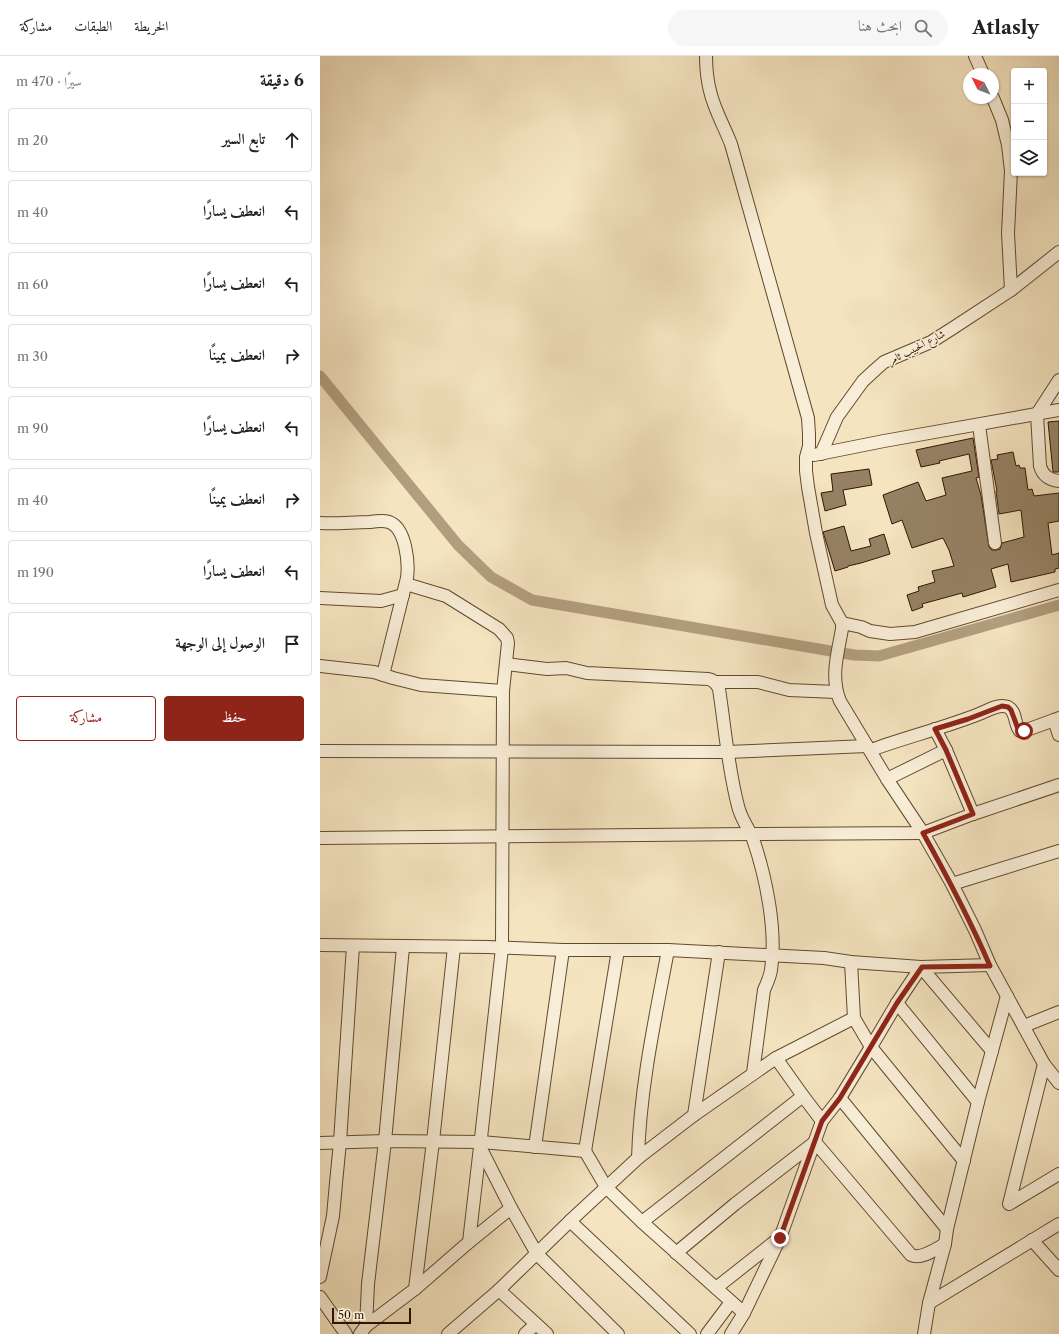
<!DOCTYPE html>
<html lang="ar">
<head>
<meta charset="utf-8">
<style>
	:root { --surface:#fff; --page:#f6f6f6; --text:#222; --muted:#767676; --line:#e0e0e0; --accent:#8f2418 }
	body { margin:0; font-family:"Libre Caslon Text",Amiri,serif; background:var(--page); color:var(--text); direction:rtl }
	.controls { position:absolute; right:12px; top:12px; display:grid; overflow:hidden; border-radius:4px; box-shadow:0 1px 3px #0004 }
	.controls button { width:36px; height:36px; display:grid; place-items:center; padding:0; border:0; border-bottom:1px solid var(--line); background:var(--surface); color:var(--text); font:20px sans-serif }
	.compass { position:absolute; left:643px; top:12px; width:36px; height:36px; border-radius:50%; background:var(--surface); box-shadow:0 1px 3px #0004; rotate:312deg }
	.scale { position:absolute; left:12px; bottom:10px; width:79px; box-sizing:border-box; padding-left:4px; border:2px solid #311500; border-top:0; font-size:11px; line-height:14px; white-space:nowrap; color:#311500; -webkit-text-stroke:3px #f8edd6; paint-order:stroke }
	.stop { position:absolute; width:12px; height:12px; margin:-9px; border:3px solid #8f2418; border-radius:50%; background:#fff }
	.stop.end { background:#8f2418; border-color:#fff; box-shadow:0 1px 4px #0008 }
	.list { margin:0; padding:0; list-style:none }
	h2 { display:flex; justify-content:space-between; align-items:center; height:52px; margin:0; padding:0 16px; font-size:17px }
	h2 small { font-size:13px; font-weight:400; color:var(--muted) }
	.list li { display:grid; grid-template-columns:26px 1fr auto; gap:12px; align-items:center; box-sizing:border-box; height:64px; margin:0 8px 8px; padding:0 8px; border:1px solid var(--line); border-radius:4px }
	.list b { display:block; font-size:15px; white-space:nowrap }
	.list em { font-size:13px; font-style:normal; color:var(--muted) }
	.actions { display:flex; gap:8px; padding:12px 16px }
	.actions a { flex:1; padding:9px 0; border:1px solid var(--accent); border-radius:4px; text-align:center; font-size:14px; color:var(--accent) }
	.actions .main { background:var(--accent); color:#fff }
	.icon { flex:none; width:22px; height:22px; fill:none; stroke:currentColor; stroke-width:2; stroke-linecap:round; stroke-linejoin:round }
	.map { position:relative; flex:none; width:739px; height:1278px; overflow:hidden; direction:ltr }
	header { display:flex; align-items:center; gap:24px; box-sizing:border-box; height:56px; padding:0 20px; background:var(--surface); border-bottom:1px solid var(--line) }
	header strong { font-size:19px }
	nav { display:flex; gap:22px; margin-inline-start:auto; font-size:14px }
	.search { width:280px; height:36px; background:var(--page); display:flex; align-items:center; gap:10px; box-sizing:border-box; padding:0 14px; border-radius:22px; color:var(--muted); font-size:15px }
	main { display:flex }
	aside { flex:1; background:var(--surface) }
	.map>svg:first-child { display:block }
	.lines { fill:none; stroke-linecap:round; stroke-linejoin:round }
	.canal { stroke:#b29e7f; stroke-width:11 }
	.building { fill:#968164; stroke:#311500 }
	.minor-casing { stroke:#624930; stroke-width:14 }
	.minor { stroke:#f8edd6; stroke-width:12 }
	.route { stroke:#8f2418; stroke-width:5 }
	.labels { text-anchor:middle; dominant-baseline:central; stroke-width:3; stroke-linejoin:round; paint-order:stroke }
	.street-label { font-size:11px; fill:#311500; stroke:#f8edd6 }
</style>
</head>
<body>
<header>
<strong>Atlasly</strong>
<div class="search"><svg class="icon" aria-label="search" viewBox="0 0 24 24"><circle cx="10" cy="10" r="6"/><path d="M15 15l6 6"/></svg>ابحث هنا</div>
<nav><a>الخريطة</a><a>الطبقات</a><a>مشاركة</a></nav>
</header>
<main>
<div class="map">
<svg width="739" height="1278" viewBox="0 0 739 1278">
	<rect width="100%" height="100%" fill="#f4e4c0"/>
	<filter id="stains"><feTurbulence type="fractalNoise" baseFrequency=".005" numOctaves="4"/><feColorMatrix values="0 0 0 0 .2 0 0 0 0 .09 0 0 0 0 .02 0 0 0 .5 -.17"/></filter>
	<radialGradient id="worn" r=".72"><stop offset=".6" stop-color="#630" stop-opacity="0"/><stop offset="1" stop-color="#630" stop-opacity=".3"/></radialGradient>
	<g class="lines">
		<path class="canal" d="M0 320 138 489 171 521 212 544 534 599 559 600 739 549"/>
	</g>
	<g class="building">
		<path d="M739 365V416H733L728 366Z"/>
		<path d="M653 382 659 421 656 422 661 439 669 491 672 494H676L680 493 682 487 704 481 701 454 679 458 676 435H677L671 404 678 403 677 399 693 396 696 410 699 409 700 412H705L708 434 712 433 714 440 739 437V465L728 467 732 499 739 497V512L735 513V516L691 526 688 508 671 513 676 531 643 541 642 537 602 548 603 551 592 555 587 539 599 535 598 531 615 526 612 515 634 510 629 494 623 482 592 492 582 464 572 468 563 439 598 426 606 445 626 439 622 422 652 415 649 398 619 405 620 407 601 411 596 394Z"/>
		<path d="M549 413 552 429 523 434 526 449 505 455 501 437 513 435 511 418Z"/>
		<path d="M524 470 531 495 551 490 549 483 564 478 570 498 541 507 528 510V511L515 515 503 476Z"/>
	</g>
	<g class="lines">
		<defs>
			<g id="minor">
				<path d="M386 0C386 12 387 23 390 35 394 53 404 70 411 88L488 362 489 378V390L486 401V415L488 431 496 477 512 549 522 567V573C518 596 510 621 520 645L567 723 603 777 632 828 655 874 670 909 724 1008 739 1027"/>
				<path d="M655 0 663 18"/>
				<path d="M673 42 682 64 688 89 691 115 688 177 691 234"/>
				<path d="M739 324 717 358 720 410C723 420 729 424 739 425"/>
				<path d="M659 369 675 487"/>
				<path d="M501 398 517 361 543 325 556 313 564 306 611 286 633 272 691 234 739 196"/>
				<path d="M494 399 564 385 739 354"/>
				<path d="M0 467C17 468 33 466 50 466 56 465 63 464 69 466 86 472 89 507 87 522L63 619"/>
				<path d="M86 528 126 540 179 573 187 582 188 587 183 635 182 892 160 1091 191 1152 217 1198 298 1278"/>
				<path d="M0 542 61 545 83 539"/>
				<path d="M522 567 541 571 550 575 570 578 595 576 739 534"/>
				<path d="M186 608 227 613 246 612 267 617 388 623C394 624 397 628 399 633 405 672 408 712 418 750 421 763 428 771 433 783 446 821 457 874 451 914 450 921 447 927 444 934L433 1017"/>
				<path d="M0 610 54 616 73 622 101 629 183 635"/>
				<path d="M395 626H438L469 634 516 636"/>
				<path d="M739 662 734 664 739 679"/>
				<path d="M615 673 626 694 653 758"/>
				<path d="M551 694C586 681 624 672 659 658 667 655 679 647 688 651 697 656 694 669 700 675H704L734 664"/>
				<path d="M0 695 408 696 547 690"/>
				<path d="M567 723 626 694"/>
				<path d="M0 782 431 778 603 777 653 758 739 729"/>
				<path d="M632 828 739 795"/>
				<path d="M0 889 168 891 243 894H348L504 902 531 906 601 911 670 909"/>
				<path d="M601 911 577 947 551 991 644 1105"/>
				<path d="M601 911 672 995"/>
				<path d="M577 947 658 1046"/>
				<path d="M704 970 739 956"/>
				<path d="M724 1008 689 1148 739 1118"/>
				<path d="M483 1040 502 1065"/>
				<path d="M520 1042 627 1173"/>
				<path d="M374 1059 399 896"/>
				<path d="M0 1087 65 1085 161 1086 265 1095 298 894"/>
				<path d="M215 1091 243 894"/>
				<path d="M265 1095 286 1131 322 1166 424 1257 460 1182 502 1065 520 1042 551 991 534 962 531 906"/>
				<path d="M318 1102C320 1032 335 963 348 894"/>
				<path d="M250 1165 370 1278"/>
				<path d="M322 1166 483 1040 456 1002"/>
				<path d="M712 1184 739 1214"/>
				<path d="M149 1186 160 1091"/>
				<path d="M356 1197 415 1148 495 1086 591 1199C601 1204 616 1193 625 1188"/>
				<path d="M0 1221 13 1160 16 1127 20 1086 33 890"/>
				<path d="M396 1232 458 1183"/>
				<path d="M95 1233 113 1085 134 891"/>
				<path d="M179 1234 227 1278"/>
				<path d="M0 1241 26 1278"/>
				<path d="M609 1247 739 1168"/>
				<path d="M46 1270 95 1233 149 1186 191 1152"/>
				<path d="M40 1278 46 1270 48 1228 65 1085 83 891"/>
				<path d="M128 1278 179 1234 250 1165 318 1102 374 1059 456 1002 534 962"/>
				<path d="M205 1278 216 1268"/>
				<path d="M387 1278 411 1246"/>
				<path d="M411 1278 424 1257"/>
				<path d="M604 1278 609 1247 625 1188 627 1173 658 1046 687 940"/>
			</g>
		</defs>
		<use href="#minor" class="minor-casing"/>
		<use href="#minor" class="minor"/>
	</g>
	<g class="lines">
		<path class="route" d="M460 1182 502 1065 520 1042 577 947 602 911 670 910C650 864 627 820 603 777L653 758 626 694 615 673 648 663 682 650 688 651 691 654 698 673 700 675H704"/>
	</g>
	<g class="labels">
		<g class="street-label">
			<text transform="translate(596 291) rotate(-27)">شارع الحبيب ثامر</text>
		</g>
	</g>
	<rect width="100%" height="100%" filter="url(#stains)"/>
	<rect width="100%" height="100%" fill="url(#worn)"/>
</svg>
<div class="controls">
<button>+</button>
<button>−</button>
<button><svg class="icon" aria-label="layers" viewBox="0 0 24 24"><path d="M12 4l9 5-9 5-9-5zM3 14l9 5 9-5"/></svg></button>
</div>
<svg class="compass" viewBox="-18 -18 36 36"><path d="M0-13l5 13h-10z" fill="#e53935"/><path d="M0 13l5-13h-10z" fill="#767676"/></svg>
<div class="scale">50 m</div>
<div class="stop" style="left:704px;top:675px"></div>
<div class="stop end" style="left:460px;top:1182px"></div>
</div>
<aside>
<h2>6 دقيقة<small>سيرًا · 470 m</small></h2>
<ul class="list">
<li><svg class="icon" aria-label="ahead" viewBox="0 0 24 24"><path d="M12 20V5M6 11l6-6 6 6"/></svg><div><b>تابع السير</b></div><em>20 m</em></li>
<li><svg class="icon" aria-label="left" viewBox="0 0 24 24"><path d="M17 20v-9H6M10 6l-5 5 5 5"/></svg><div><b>انعطف يسارًا</b></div><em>40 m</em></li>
<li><svg class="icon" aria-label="left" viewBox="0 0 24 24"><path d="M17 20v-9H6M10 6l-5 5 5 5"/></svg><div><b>انعطف يسارًا</b></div><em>60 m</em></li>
<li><svg class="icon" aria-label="right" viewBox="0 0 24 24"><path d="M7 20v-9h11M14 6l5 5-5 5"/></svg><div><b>انعطف يمينًا</b></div><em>30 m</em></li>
<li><svg class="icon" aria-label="left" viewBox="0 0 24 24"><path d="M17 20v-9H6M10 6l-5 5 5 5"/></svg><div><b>انعطف يسارًا</b></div><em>90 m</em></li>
<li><svg class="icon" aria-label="right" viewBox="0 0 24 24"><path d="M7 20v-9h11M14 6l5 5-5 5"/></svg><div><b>انعطف يمينًا</b></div><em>40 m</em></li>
<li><svg class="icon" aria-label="left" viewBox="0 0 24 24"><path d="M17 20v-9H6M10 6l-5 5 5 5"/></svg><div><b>انعطف يسارًا</b></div><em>190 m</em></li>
<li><svg class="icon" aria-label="arrive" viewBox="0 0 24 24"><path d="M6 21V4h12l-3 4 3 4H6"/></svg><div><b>الوصول إلى الوجهة</b></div></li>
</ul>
<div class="actions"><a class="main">حفظ</a><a>مشاركة</a></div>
</aside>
</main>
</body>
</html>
